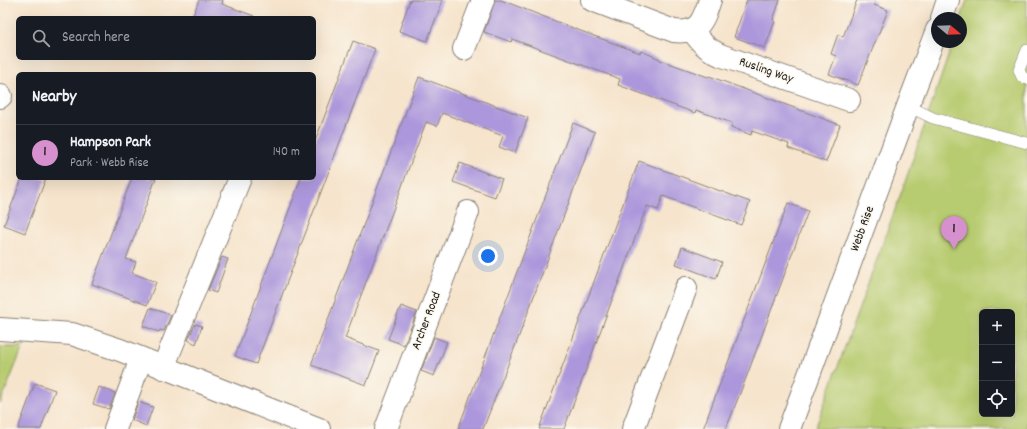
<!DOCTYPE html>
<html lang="en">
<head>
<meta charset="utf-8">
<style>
	:root { --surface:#171b24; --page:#20242c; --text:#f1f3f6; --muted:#9ea1a6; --line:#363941; --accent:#d690ce }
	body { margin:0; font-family:Dekko,sans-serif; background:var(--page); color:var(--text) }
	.controls { position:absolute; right:12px; bottom:12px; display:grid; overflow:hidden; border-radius:6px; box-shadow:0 4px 16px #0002 }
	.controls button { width:36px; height:36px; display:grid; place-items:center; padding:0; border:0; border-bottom:1px solid var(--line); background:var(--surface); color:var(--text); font:20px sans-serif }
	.compass { position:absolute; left:931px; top:12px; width:36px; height:36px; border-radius:50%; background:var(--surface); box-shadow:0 4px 16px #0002; rotate:109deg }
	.you { position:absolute; left:488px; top:256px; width:14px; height:14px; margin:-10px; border:3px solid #fff; border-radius:50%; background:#1a73e8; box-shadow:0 0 0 6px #1a73e833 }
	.badge { display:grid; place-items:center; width:26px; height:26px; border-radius:50%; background:var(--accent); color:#111; font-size:13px; font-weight:700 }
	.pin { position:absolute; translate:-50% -33px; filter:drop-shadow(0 1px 2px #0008) }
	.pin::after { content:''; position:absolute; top:21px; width:14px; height:12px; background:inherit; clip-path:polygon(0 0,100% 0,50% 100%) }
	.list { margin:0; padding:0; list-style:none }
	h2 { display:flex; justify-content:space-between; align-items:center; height:52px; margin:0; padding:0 16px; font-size:17px }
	h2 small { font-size:13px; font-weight:400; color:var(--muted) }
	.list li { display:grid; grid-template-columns:26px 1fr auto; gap:12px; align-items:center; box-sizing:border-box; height:56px; padding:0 16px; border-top:1px solid var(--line) }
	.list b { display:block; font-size:15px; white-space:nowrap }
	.list p { margin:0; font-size:13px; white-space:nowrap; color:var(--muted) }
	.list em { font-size:13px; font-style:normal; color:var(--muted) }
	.icon { flex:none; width:22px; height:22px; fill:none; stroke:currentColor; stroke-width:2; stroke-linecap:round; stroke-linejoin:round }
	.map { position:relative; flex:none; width:1027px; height:429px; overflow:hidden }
	.search { position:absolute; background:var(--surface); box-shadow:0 4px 16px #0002; left:16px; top:16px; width:300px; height:44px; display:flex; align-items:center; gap:10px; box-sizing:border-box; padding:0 14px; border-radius:6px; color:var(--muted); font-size:15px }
	.panel { position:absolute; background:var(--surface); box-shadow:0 4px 16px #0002; left:16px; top:72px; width:300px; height:108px; border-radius:6px }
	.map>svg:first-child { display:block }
	.green { fill:#b7cb6f; stroke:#6a7446; fill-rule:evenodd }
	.building { fill:#ac97dc }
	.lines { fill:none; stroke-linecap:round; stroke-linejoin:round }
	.lane-casing { stroke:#898074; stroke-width:12 }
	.street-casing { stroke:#898074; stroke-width:24 }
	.secondary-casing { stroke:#898074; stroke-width:24 }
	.lane { stroke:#fff; stroke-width:11 }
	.street { stroke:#fff; stroke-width:22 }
	.secondary { stroke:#fff; stroke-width:22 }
	.labels { text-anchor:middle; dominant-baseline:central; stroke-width:3; stroke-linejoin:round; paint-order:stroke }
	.street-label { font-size:13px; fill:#1c1c1c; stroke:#fbf7ec }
</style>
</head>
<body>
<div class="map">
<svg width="1027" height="429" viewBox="0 0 1027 429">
	<rect width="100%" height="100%" fill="#fbf7ec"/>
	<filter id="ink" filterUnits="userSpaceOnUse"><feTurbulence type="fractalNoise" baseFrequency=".025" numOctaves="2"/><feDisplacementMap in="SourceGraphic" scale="8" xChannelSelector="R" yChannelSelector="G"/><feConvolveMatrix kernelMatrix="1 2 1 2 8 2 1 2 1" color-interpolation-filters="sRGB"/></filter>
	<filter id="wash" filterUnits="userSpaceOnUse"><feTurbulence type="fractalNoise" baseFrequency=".012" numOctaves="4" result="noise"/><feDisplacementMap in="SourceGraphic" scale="16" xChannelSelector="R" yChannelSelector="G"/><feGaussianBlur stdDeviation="0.9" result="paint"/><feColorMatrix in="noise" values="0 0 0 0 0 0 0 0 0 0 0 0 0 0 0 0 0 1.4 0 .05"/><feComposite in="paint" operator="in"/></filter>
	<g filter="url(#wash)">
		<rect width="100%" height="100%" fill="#f6e4cc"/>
		<g class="green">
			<path d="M967 0H1027V429H815L904 185 953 42H961V18ZM982 312H1012V414H982Z"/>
			<path d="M0 347H23L0 404Z"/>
		</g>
		<g id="blocks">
			<g class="building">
				<path d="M199 0H223L222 4 254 16 253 18H192Z"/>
				<path d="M410 0H443L427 41 399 31Z"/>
				<path d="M495 0H501L578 30 640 53 641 51 660 59V60L708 77 709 76 840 125 826 162 788 148 789 144 752 131 751 135 731 127 732 123 696 110 695 113 618 85 620 79 512 39 511 42 484 32Z"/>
				<path d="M747 0H780L773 20 775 21 765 48 734 37Z"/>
				<path d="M857 0H876L874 5 888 10 858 85 829 74 836 56 831 54 838 34 843 37Z"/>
				<path d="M353 41 375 49 256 364 235 356 301 178H314V144Z"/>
				<path d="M419 77 528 118 515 153 499 147 503 136 442 113 437 126 426 122 345 338 379 351 366 385 311 365Z"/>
				<path d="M573 123 595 132 519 336 483 429H458Z"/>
				<path d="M639 161 750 202 741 225 663 196 658 210 647 206 564 429H539Z"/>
				<path d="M460 163 502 179 495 197 453 182Z"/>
				<path d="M22 178H46L25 233 4 225Z"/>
				<path d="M132 178H156L126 259 136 262 132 273 156 282 147 305 92 284Z"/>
				<path d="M788 203 808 211 749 370 726 429H703Z"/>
				<path d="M682 247 722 262 716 279 676 264Z"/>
				<path d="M222 257 228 259 216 293 208 290Z"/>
				<path d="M401 306 417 312 404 345 388 339Z"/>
				<path d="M150 308 171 315 164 331 160 330 159 332 143 326Z"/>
				<path d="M195 324 202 326 196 344 188 340Z"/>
				<path d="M434 337 447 342 434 376 421 371Z"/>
				<path d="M35 383 55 390 43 423 41 429H18Z"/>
				<path d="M99 387 115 393 109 409 93 404Z"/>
				<path d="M138 402 153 407 146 426 132 420Z"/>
			</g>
		</g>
	</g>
	<g filter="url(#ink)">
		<use href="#blocks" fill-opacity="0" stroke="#898074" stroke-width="1"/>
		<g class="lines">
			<defs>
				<g id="lane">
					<path d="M1027 50 1019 70 1022 77 1027 79"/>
					<path d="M908 106 933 118 1027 143"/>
				</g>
				<g id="street">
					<path d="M592 0 674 31C699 34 703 21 710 0"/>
					<path d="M692 30C701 43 706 48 720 55L849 100"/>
					<path d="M464 49 483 0"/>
					<path d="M0 97 1 96"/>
					<path d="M0 329 72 334 120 350 319 429"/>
					<path d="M163 368 240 178"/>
					<path d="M115 429 141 359"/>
					<path d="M386 429 468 212"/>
					<path d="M633 429 686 288"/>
				</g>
				<g id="secondary">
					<path d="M942 18 948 0"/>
					<path d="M789 429 908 106 937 30"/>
				</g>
			</defs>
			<use href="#lane" class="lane-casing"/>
			<use href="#street" class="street-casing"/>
			<use href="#secondary" class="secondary-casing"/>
			<use href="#lane" class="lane"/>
			<use href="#street" class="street"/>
			<use href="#secondary" class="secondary"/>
		</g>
	</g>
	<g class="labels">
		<g class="street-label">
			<text transform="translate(766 71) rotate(19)">Rusling Way</text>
			<text transform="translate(863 229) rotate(-70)">Webb Rise</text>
			<text transform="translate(427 321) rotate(-69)">Archer Road</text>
		</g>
	</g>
</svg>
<div class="controls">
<button>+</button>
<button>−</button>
<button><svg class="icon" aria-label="locate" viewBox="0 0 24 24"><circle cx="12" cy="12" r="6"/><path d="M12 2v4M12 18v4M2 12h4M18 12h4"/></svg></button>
</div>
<svg class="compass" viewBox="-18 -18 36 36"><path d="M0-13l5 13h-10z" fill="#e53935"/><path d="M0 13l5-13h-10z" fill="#9ea1a6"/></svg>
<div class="you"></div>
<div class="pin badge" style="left:954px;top:249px">1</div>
<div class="search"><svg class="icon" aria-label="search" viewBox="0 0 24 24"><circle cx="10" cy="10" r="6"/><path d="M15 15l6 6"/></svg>Search here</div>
<section class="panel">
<h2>Nearby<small></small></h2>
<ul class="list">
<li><span class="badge">1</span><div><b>Hampson Park</b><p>Park · Webb Rise</p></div><em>140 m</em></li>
</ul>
</section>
</div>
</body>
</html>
